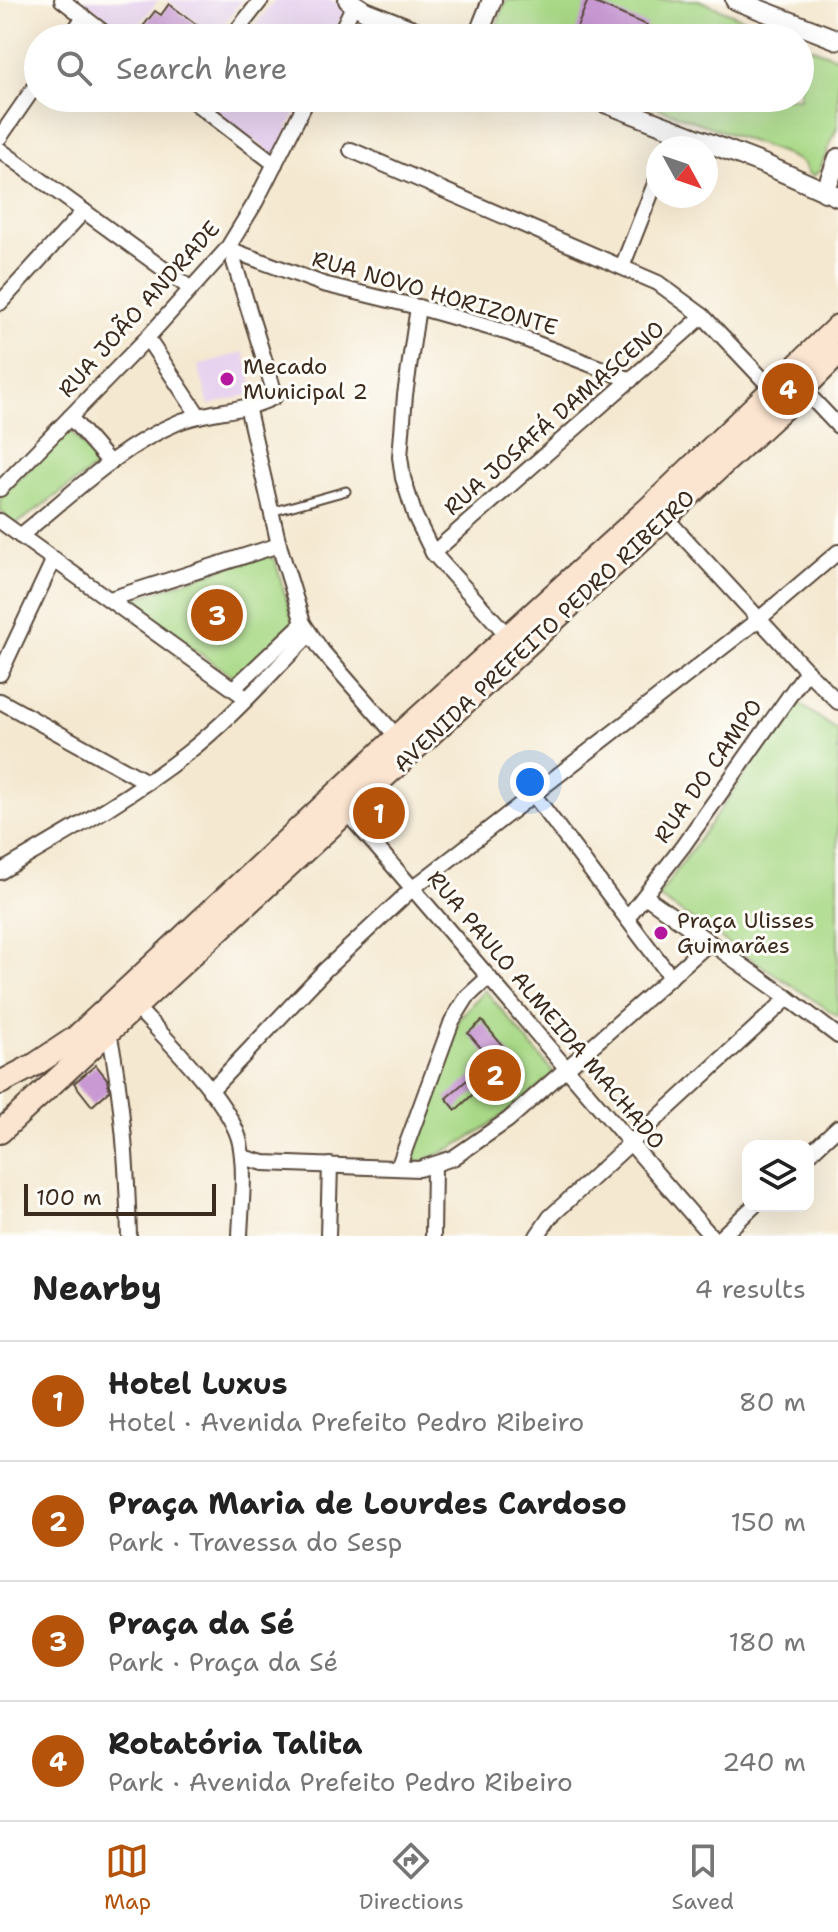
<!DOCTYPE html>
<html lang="en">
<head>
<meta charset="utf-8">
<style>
	:root { --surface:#fff; --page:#f6f6f6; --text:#222; --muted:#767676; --line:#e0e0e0; --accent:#b45309 }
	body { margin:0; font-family:"Shantell Sans",sans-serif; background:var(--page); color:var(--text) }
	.controls { position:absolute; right:24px; bottom:24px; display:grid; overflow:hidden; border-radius:16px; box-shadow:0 8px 32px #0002 }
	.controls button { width:72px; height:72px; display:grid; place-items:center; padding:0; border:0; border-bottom:2px solid var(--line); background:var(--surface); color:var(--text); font:40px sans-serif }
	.compass { position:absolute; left:646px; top:136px; width:72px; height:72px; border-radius:50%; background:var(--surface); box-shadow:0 8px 32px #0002; rotate:130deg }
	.scale { position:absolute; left:24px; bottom:20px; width:192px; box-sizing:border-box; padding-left:8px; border:4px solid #3b2a1e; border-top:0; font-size:22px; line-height:28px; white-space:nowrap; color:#3b2a1e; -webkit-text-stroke:6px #fdfcf7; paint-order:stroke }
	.you { position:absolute; left:530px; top:782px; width:28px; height:28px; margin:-20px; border:6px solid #fff; border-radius:50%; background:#1a73e8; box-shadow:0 0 0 12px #1a73e833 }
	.badge { display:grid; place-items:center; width:52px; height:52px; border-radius:50%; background:var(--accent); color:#fff; font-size:26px; font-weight:700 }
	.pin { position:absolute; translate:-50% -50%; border:4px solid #fff; box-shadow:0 2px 8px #0006 }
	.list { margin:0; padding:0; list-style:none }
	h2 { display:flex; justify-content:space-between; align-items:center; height:104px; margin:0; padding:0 32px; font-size:34px }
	h2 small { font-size:26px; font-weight:400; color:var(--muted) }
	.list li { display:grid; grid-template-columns:52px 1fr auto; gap:24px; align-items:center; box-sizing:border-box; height:120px; padding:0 32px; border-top:2px solid var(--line) }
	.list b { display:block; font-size:30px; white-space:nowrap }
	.list p { margin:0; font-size:26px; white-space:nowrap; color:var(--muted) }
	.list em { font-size:26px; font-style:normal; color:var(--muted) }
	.icon { flex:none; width:44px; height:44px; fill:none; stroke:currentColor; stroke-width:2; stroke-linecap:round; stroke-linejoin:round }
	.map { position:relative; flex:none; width:838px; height:1236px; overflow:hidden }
	.search { position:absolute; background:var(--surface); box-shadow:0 8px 32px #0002; left:24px; right:24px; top:24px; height:88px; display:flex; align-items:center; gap:20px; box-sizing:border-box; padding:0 28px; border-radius:44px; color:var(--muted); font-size:30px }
	.sheet { height:584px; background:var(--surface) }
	nav { display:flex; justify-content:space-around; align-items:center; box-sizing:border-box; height:112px; border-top:2px solid var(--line); background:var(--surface); font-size:22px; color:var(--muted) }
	nav a { display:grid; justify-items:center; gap:4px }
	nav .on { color:var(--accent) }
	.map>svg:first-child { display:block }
	.built { fill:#e7d2ef }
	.green { fill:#a9d987; stroke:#728252; stroke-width:2 }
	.building { fill:#c999d4 }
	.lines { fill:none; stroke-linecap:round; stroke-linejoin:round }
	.service-casing { stroke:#574639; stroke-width:11 }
	.minor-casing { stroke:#574639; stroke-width:18 }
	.tertiary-casing { stroke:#574639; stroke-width:22 }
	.secondary-casing { stroke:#574639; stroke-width:26 }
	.service { stroke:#fff; stroke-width:7 }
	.minor { stroke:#fff; stroke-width:14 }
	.tertiary { stroke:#fff; stroke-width:18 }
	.secondary { stroke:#fce5d0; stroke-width:22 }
	.poi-dot { fill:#b5179e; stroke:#fdfcf7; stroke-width:3 }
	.labels { text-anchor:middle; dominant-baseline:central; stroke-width:6; stroke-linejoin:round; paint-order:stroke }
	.street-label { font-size:22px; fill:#3b2a1e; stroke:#fdfcf7 }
	.poi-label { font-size:22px; fill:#3b2a1e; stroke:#fdfcf7; text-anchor:start }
</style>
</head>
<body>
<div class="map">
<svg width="838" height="1236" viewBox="0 0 838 1236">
	<rect width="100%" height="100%" fill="#fdfcf7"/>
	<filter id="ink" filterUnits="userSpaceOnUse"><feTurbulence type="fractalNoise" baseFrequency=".0125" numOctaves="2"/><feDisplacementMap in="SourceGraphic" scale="16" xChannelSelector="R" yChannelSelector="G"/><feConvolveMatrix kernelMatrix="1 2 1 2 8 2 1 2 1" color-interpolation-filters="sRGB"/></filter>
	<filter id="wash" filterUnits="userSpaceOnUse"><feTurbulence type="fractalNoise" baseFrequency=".006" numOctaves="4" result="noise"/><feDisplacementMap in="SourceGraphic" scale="32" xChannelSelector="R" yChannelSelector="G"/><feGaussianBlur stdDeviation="1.8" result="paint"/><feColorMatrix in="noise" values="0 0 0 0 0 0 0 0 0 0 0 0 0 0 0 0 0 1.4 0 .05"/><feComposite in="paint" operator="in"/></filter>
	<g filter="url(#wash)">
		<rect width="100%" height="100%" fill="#f4e8d0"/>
		<g class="built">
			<path d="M83 0H158L130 36Z"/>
			<path d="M168 0H242L215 36Z"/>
			<path d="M275 0H332L346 10 332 38H244Z"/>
			<path d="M194 98H303L275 155Z"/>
			<path d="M244 352 255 393 209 405 198 365Z"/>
		</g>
		<g class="green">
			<path d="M506 0H699L788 38H484L486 31 496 27Z"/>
			<path d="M800 43 838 58V125L819 171 813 176 808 173 803 163 783 153 630 98H800Z"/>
			<path d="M70 430 99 465 15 525 0 510V497Z"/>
			<path d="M264 554 275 560 293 622 243 672 231 675 134 608 133 602 137 598Z"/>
			<path d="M797 702 838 731V1016L658 897Z"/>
			<path d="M485 990 554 1073C512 1110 471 1143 418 1163L408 1155 460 1017Z"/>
		</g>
		<g id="blocks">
			<g class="building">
				<path d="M588 0 647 25 642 38H595L576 30Z"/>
				<path d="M169 4 204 30 199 38H134L155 11 161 15Z"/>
				<path d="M381 799 395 814 376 829 364 815Z"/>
				<path d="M482 1021 517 1063 487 1087 484 1084 456 1110 446 1098 474 1074 471 1071 488 1056 468 1033Z"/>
				<path d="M96 1065 107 1079 109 1091 92 1106 74 1083Z"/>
			</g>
		</g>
	</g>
	<g filter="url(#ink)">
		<use href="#blocks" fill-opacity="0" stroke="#574639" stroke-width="2"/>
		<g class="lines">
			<defs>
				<path id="service" d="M271 512 346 491"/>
				<g id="minor">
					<path d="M62 0 111 38"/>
					<path d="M69 38 84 17"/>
					<path d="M231 38 261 0"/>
					<path d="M338 38 354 4"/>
					<path d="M189 98 275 164"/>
					<path d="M0 137 38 82"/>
					<path d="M669 148 676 130"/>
					<path d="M0 150 191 289"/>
					<path d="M351 150 658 283 703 316 774 391"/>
					<path d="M231 250 323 284 418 307 509 333 631 380"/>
					<path d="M622 267 658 176"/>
					<path d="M0 303 84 211"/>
					<path d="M418 307 405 395 400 457 403 478 415 516 433 553 508 636"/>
					<path d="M147 338 199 416"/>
					<path d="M803 389 838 426"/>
					<path d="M247 406 279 545 303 623 322 651 397 737"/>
					<path d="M70 417 110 463"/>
					<path d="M0 489 147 338 227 249 255 203 308 98"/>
					<path d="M666 518 807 671 838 702"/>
					<path d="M0 521 246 698"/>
					<path d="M20 536C70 496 119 447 179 422 209 410 245 412 274 397V391L234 262 237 252"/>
					<path d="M433 553 703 316"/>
					<path d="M110 599 279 545"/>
					<path d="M0 674 54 559"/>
					<path d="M234 688 303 623"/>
					<path d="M0 701 147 782"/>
					<path d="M533 794 671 977"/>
					<path d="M347 813C470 953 588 1096 711 1236"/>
					<path d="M0 872C63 835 128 799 186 754 231 719 269 675 309 635"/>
					<path d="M645 896 788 998"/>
					<path d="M627 918 683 846 807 671"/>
					<path d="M136 1007C165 1038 232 1103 240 1143 246 1173 241 1206 240 1236"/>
					<path d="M109 1032C123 1100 127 1167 129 1236"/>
					<path d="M210 1091 325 970 413 888 759 619 838 552"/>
					<path d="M808 1155 838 1127"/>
					<path d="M242 1157 264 1163 419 1169 453 1158 508 1120 709 943"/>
					<path d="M398 1168 452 1021 467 997 489 977"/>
					<path d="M328 1236 330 1165"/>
					<path d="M433 1236 434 1165"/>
					<path d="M537 1236 550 1217 788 998 838 1036"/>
					<path d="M722 1236 754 1206"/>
				</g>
				<g id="tertiary">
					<path d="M348 0 365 11 433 38"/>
					<path d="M735 0 838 40"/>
					<path d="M477 38 492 0"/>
					<path d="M592 98 766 165 838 197"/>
					<path d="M825 192 838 158"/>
				</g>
				<g id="secondary">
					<path d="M0 1083 36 1064 75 1038 397 737 650 507 838 326"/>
					<path d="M0 1132 787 405 838 354"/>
				</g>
			</defs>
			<use href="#service" class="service-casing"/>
			<use href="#minor" class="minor-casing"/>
			<use href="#tertiary" class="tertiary-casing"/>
			<use href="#secondary" class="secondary-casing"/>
			<use href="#service" class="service"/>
			<use href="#minor" class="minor"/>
			<use href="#tertiary" class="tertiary"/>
			<use href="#secondary" class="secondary"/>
		</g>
	</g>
	<g class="poi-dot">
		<circle cx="227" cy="379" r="8"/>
		<circle cx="661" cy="933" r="8"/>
	</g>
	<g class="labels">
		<g class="street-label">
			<text transform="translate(435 293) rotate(16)">RUA NOVO HORIZONTE</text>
			<text transform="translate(139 309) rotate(-48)">RUA JOÃO ANDRADE</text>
			<text transform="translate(554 418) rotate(-41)">RUA JOSAFÁ DAMASCENO</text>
			<text transform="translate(544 631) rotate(-43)">AVENIDA PREFEITO PEDRO RIBEIRO</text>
			<text transform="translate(708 771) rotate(-55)">RUA DO CAMPO</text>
			<text transform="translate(546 1010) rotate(50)">RUA PAULO ALMEIDA MACHADO</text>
		</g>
		<g class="poi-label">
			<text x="243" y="366">Mecado<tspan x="243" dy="25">Municipal 2</tspan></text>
			<text x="677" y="920">Praça Ulisses<tspan x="677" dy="25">Guimarães</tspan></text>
		</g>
	</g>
</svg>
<div class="controls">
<button><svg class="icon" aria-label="layers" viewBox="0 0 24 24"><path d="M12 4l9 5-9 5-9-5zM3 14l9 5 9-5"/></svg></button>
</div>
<svg class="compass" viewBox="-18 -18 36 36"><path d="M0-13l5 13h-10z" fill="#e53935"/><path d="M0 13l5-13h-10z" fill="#767676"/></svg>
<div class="scale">100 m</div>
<div class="you"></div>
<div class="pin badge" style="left:379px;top:813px">1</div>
<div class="pin badge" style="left:495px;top:1075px">2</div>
<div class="pin badge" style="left:217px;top:615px">3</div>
<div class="pin badge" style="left:788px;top:389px">4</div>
<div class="search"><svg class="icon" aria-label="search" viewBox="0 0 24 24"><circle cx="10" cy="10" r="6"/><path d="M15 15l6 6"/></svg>Search here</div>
</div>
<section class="sheet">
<h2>Nearby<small>4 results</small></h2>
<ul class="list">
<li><span class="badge">1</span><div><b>Hotel Luxus</b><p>Hotel · Avenida Prefeito Pedro Ribeiro</p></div><em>80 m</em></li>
<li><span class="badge">2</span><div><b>Praça Maria de Lourdes Cardoso</b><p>Park · Travessa do Sesp</p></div><em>150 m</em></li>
<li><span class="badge">3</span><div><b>Praça da Sé</b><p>Park · Praça da Sé</p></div><em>180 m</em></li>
<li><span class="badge">4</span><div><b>Rotatória Talita</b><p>Park · Avenida Prefeito Pedro Ribeiro</p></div><em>240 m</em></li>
</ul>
</section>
<nav>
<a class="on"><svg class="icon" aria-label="map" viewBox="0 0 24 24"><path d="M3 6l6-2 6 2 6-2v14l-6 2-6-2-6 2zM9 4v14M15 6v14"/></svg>Map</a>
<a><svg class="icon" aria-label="directions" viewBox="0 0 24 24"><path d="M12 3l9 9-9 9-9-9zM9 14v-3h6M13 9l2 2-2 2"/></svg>Directions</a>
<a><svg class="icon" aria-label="saved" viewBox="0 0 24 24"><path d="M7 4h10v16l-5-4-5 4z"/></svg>Saved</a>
</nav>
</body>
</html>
